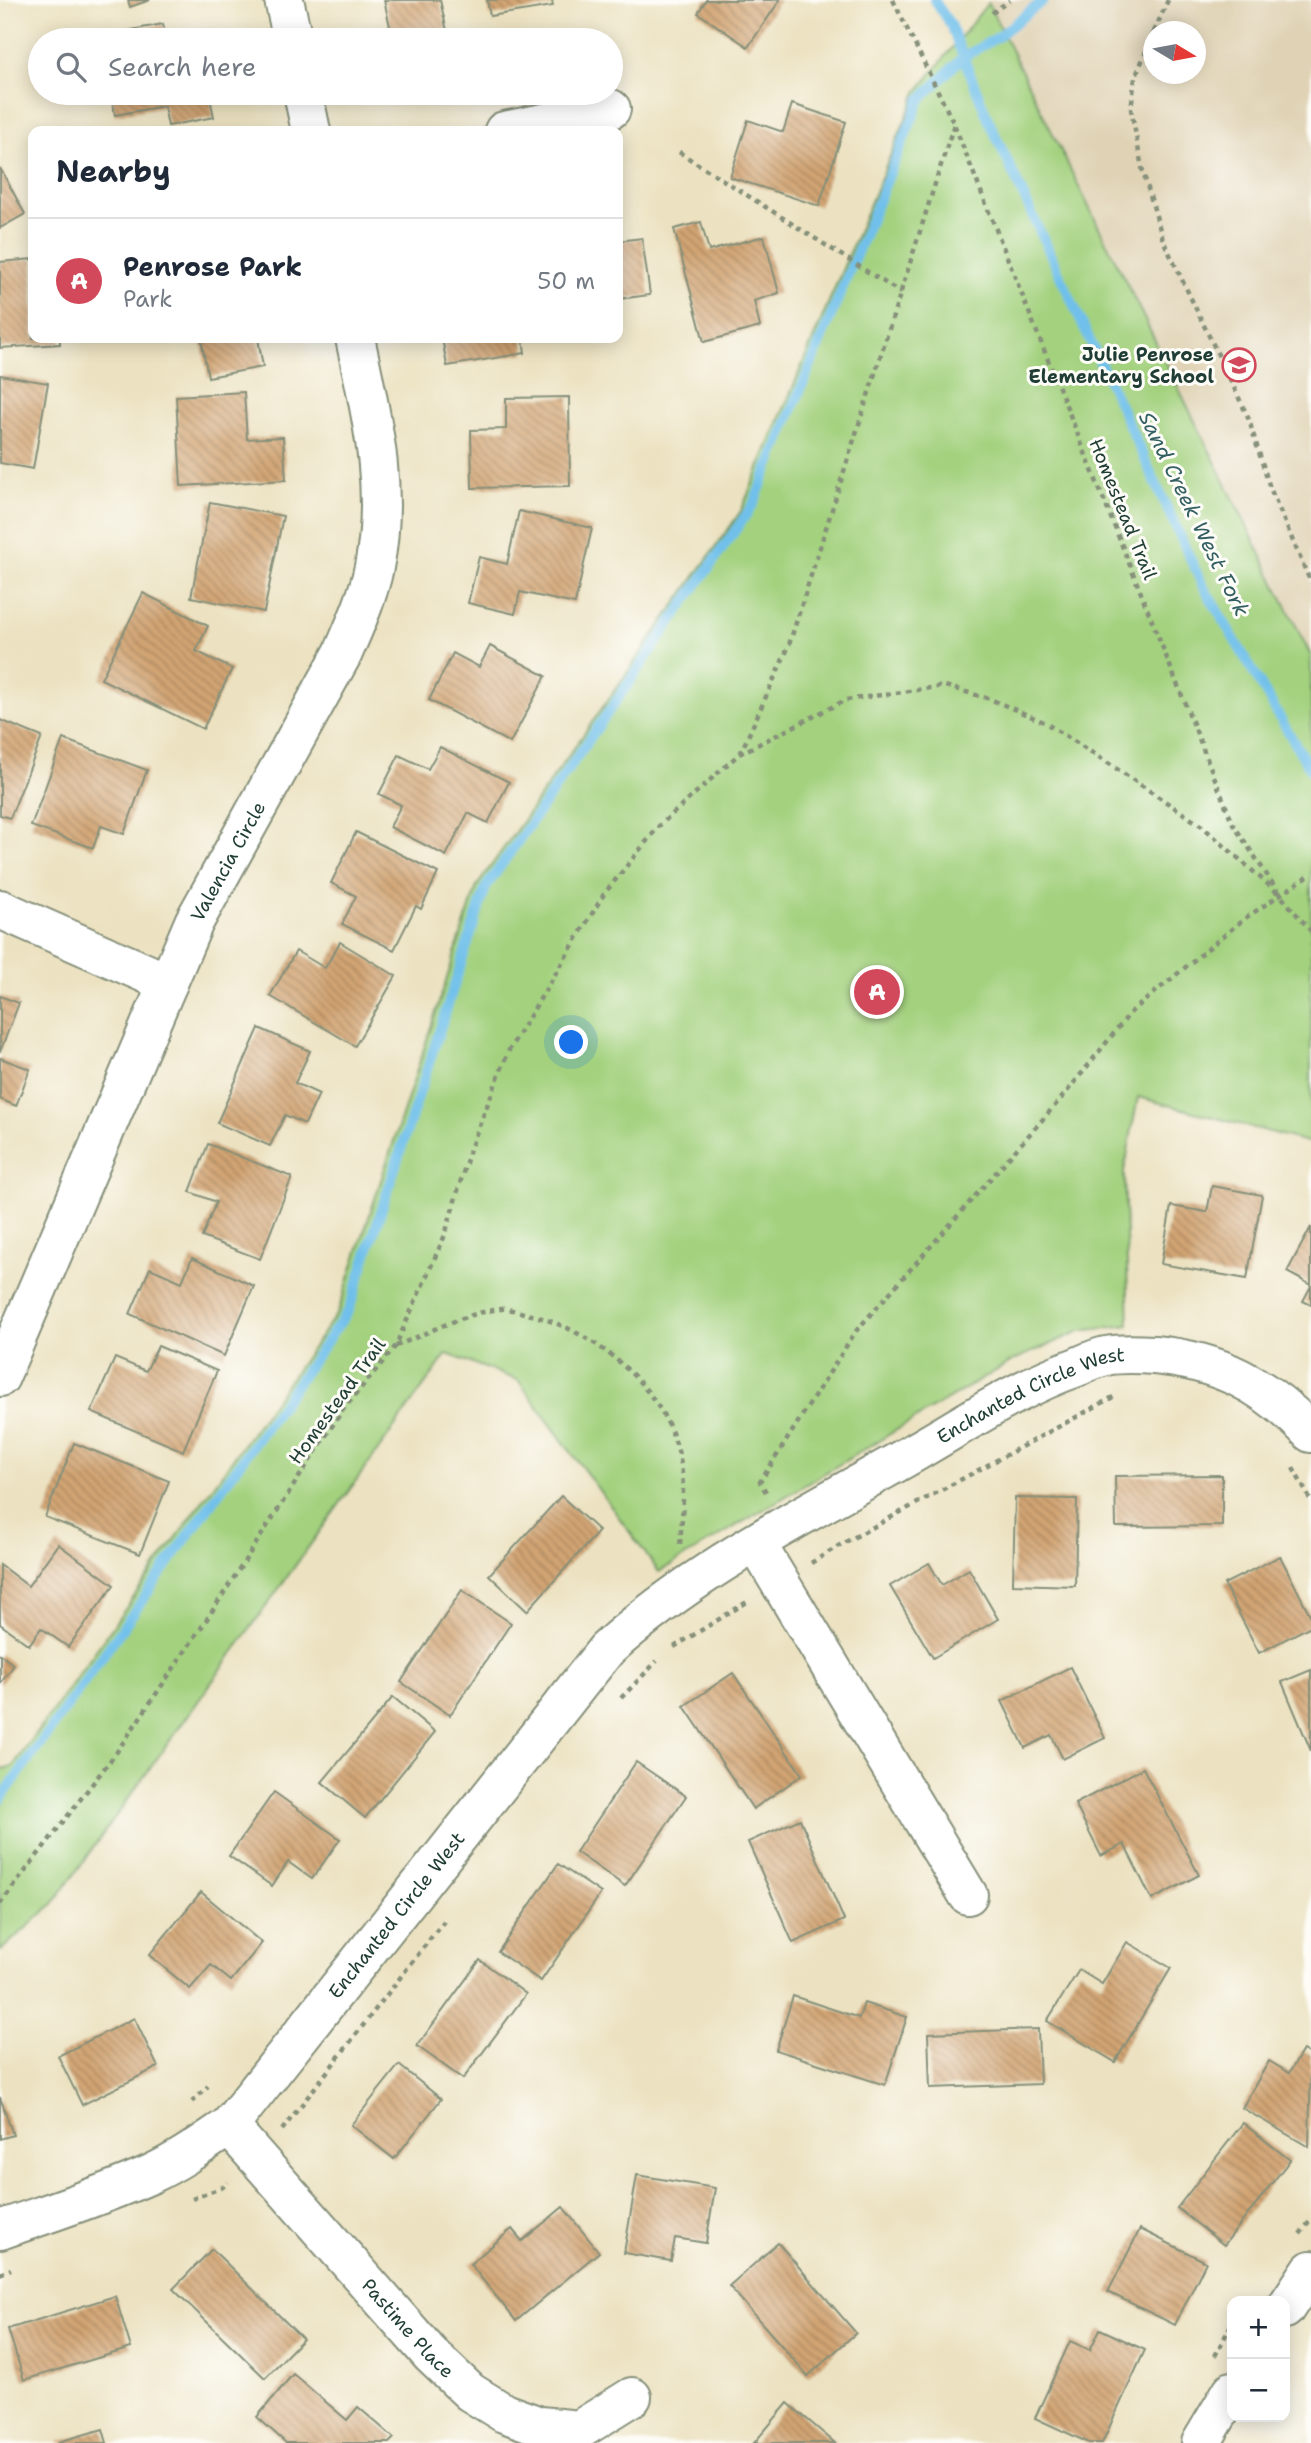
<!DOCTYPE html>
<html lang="en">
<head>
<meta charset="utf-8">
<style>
	:root { --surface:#fff; --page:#f6f6f7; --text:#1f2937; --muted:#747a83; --line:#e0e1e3; --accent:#d1495b }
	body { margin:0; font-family:"Shantell Sans",sans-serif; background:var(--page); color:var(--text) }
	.controls { position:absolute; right:21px; bottom:21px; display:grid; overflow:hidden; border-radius:14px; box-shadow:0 4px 18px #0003 }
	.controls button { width:63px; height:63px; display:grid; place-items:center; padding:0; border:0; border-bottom:2px solid var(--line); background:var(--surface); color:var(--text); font:35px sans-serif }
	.compass { position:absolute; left:1143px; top:21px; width:63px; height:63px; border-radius:50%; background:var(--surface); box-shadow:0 4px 18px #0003; rotate:100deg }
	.you { position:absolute; left:572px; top:1043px; width:24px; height:24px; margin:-18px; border:5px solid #fff; border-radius:50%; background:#1a73e8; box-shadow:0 0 0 10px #1a73e833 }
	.badge { display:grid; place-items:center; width:46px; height:46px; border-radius:50%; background:var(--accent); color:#fff; font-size:23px; font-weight:700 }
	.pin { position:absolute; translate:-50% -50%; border:4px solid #fff; box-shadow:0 2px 7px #0006 }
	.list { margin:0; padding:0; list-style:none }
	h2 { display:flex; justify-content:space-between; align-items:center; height:91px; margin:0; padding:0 28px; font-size:30px }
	h2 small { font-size:23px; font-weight:400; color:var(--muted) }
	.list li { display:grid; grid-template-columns:46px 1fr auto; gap:21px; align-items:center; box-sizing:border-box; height:126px; padding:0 28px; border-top:2px solid var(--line) }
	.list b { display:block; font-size:26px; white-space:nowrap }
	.list p { margin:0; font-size:23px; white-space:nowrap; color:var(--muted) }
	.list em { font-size:23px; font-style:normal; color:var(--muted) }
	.icon { flex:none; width:38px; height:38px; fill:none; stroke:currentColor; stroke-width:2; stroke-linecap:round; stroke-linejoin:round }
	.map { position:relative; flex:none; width:1311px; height:2443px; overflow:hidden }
	.search { position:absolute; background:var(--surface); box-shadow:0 4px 18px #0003; left:28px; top:28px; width:595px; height:77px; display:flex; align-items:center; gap:18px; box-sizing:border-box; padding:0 24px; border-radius:38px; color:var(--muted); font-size:26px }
	.panel { position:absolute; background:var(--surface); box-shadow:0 4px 18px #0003; left:28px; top:126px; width:595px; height:217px; border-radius:14px }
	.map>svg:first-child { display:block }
	.built { fill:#e0d3b5; fill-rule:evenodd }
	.green { fill:#a3d17e; stroke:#618759; stroke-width:2 }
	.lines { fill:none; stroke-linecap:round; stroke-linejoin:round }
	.stream { stroke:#70c0eb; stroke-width:10 }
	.building { fill:url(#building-back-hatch) }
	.minor-casing { stroke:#86907a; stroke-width:42 }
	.path { stroke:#86907a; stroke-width:4.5; stroke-dasharray:5 5; stroke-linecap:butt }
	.minor { stroke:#fff; stroke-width:38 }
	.labels { text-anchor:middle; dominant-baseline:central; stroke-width:6; stroke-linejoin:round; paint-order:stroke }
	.poi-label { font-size:19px; font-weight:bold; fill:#1f3d34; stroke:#fdfcf7; text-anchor:end }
	.street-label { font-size:19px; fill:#1f3d34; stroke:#fdfcf7 }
	.water-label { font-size:21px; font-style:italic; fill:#335e62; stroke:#fdfcf7 }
</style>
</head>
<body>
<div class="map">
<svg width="1311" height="2443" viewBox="0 0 1311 2443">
	<defs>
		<pattern id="building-back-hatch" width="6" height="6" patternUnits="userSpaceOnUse" patternTransform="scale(1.75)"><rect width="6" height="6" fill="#d2a473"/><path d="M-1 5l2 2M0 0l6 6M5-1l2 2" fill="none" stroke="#aa875f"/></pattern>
	</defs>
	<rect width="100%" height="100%" fill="#fdfcf7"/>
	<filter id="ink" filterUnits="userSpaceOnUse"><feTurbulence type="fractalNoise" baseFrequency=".0143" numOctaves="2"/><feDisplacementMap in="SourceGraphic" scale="14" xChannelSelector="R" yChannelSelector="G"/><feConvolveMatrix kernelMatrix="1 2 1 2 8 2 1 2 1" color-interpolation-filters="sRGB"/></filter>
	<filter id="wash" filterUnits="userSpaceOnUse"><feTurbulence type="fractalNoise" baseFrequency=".00686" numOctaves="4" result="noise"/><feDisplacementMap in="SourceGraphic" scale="28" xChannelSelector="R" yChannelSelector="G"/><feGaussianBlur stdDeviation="1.57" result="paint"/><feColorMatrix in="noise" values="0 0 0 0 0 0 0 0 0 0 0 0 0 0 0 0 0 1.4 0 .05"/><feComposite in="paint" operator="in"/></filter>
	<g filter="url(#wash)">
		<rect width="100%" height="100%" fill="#ece2c1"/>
		<path class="built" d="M993 0H1311V657L988 3ZM1154 32H1196V74H1154Z"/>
		<path class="green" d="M988 3 1311 656V1143L1138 1097 1124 1172 1129 1325 1080 1331 1014 1360 659 1572 518 1380 447 1354 52 1905 0 1951V1771L13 1766 338 1312 477 886 741 511 917 92Z"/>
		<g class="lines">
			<g class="stream">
				<path d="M934 0 950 24 989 121 1202 584 1311 771"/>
				<path d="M0 1800 349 1310 486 887 753 505 920 100 963 57 996 38 1044 0"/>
			</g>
		</g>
		<g id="blocks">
			<g class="building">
				<path d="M128 0H150L130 7Z"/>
				<path d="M384 0H440L449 40H393Z"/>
				<path d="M487 0H552L553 6 490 16Z"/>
				<path d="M706 0H780L748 47 698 13Z"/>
				<path d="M163 24 166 40H101L100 36Z"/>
				<path d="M111 93H209L214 117 168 126 164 106 115 115Z"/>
				<path d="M792 104 846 122 819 206 730 177 748 120 783 132Z"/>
				<path d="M0 168 25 214 0 228Z"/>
				<path d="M701 222 709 251 764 236 779 293 754 301 760 327 704 342 674 229Z"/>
				<path d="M642 238 650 295 618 299V241Z"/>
				<path d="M33 259V338H60V344L0 348V262Z"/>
				<path d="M201 338H258L263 367 208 377Z"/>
				<path d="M442 338H523L525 353 447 366Z"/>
				<path d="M0 375 48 383 33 469 0 463Z"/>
				<path d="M244 392 247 439 283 437 286 480 181 486 176 396Z"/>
				<path d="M569 397 570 486 472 488 471 430 506 429V398Z"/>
				<path d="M210 502 283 516 264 612 191 597Z"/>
				<path d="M519 511 592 528 575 604 520 592 515 614 468 603 479 557 507 564Z"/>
				<path d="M143 593 208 626 196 651 232 669 203 729 101 679Z"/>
				<path d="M490 646 546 676 510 743 429 700 453 653 479 667Z"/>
				<path d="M0 720 42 737 10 818 0 815Z"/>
				<path d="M63 739 147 770 124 834 101 826 93 848 31 826Z"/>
				<path d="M440 747 509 782 488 823 468 813 446 856 390 827 401 805 379 794 399 755 428 769Z"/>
				<path d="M356 832 438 873 421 909 416 906 394 950 342 924 356 896 331 883Z"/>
				<path d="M340 942 396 976 355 1046 270 996 296 951 325 968Z"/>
				<path d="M0 996 19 1003 0 1052Z"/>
				<path d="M259 1028 310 1051 295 1083 319 1094 305 1124 285 1115 270 1146 217 1123Z"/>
				<path d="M0 1058 30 1069 16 1106 0 1099Z"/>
				<path d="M208 1144 292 1177 260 1259 202 1237 216 1202 190 1192Z"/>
				<path d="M1212 1186 1262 1195 1247 1279 1161 1264 1171 1206 1207 1212Z"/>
				<path d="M1311 1227V1285L1287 1272Z"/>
				<path d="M192 1258 254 1286 224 1356 130 1314 150 1268 182 1282Z"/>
				<path d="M1311 1286V1305L1303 1301Z"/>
				<path d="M158 1346 217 1371 183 1451 91 1412 115 1358 146 1371Z"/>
				<path d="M74 1443 169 1481 140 1554 45 1517Z"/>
				<path d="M1222 1475V1526L1116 1527 1115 1476Z"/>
				<path d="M561 1496 599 1531 527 1611 489 1575Z"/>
				<path d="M1015 1498 1077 1499 1075 1586 1013 1584Z"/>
				<path d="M58 1544 114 1585 68 1647 41 1628 29 1645 0 1624V1565L28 1586Z"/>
				<path d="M1280 1556 1311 1617V1626L1259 1653 1224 1584Z"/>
				<path d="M929 1563 942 1585 969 1569 998 1619 933 1658 890 1586Z"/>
				<path d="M462 1590 511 1623 450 1715 401 1682Z"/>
				<path d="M0 1654 14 1665 0 1684Z"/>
				<path d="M1070 1667 1105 1738 1063 1759 1051 1735 1025 1748 1002 1701Z"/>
				<path d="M1311 1670V1751L1282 1682Z"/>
				<path d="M733 1673 802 1775 753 1809 684 1706Z"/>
				<path d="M393 1697 435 1732 365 1818 322 1782Z"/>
				<path d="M636 1762 686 1796 625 1886 576 1852Z"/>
				<path d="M1143 1768 1199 1875 1152 1900 1124 1844 1101 1856 1075 1804Z"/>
				<path d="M274 1792 340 1839 312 1879 288 1862 272 1886 229 1856Z"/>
				<path d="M800 1819 844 1920 793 1943 748 1842Z"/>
				<path d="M558 1864 601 1893 541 1981 498 1952Z"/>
				<path d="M201 1892 262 1943 231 1981 211 1965 190 1989 149 1955Z"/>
				<path d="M1127 1942 1171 1968 1115 2062 1047 2021 1079 1970 1102 1984Z"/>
				<path d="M480 1960 526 1994 463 2079 417 2046Z"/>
				<path d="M793 1996 859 2018 864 2003 907 2017 885 2085 776 2050Z"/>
				<path d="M134 2018 158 2067 82 2105 58 2056Z"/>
				<path d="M1038 2029 1040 2084 930 2088 928 2033Z"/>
				<path d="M1303 2050 1311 2055 1309 2147 1242 2108 1269 2061 1289 2073Z"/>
				<path d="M399 2065 441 2099 394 2159 351 2125Z"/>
				<path d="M0 2097 13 2135 0 2139Z"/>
				<path d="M1243 2123 1290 2160 1224 2245 1177 2208Z"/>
				<path d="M637 2175 715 2188 706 2243 675 2238 671 2261 624 2253Z"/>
				<path d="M563 2207 599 2252 516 2321 470 2264 512 2229 522 2241Z"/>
				<path d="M1140 2229 1206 2262 1175 2325 1108 2292Z"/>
				<path d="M778 2243 856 2333 808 2376 729 2286Z"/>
				<path d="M212 2249 303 2339 265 2378 173 2289Z"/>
				<path d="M115 2296 131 2348 24 2380 8 2329Z"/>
				<path d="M1100 2329 1145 2350 1102 2443H1089L1035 2418 1070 2341 1090 2350Z"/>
				<path d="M293 2374 347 2420 358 2407 394 2438 389 2443H286L257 2417Z"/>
				<path d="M788 2403 835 2443H754Z"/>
				<path d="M103 2429 107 2443H59L58 2442Z"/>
			</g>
		</g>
	</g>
	<g filter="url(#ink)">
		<use href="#blocks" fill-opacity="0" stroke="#86907a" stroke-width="2"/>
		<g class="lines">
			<defs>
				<g id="minor">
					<path d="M284 0 293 40"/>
					<path d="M303 93 311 131"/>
					<path d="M504 131 611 109"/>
					<path d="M0 909 168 983"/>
					<path id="s1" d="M0 1377 194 922 343 653C355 625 368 597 374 567 390 489 371 414 355 338"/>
					<path d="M756 1543 968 1895"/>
					<path id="s2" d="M229 2126 431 2355 470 2392 504 2413 540 2426 579 2430 632 2397"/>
					<path id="s3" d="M0 2230C51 2212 102 2196 151 2174 179 2161 204 2143 229 2126L606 1650C697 1567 811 1512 917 1451 969 1421 1020 1387 1077 1367 1086 1363 1096 1358 1106 1356 1121 1353 1139 1354 1154 1355 1219 1361 1266 1385 1311 1433"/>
					<path d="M1285 2309 1311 2270"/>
					<path d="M1201 2443 1232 2391"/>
				</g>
			</defs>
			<use href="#minor" class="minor-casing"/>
			<g class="path">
				<path d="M893 0 954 124 1233 824 1281 896 1311 931"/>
				<path d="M992 13 1010 0"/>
				<path d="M1154 32 1135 78 1131 109 1142 168 1163 240 1248 417 1270 488 1311 583"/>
				<path d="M1154 32 1168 0"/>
				<path d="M679 152 901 293"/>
				<path d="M740 754 788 648 954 124"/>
				<path d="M396 1346C430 1332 464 1313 501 1309 509 1308 519 1312 527 1314 593 1329 664 1387 679 1455 686 1485 682 1516 680 1545"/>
				<path d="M1293 1468 1311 1501"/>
				<path d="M766 1492 760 1482 856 1331 1065 1094 1131 1012 1244 919 1311 874"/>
				<path d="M811 1563 840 1545 1117 1395"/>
				<path d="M674 1647 747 1602"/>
				<path d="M621 1698 657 1661"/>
				<path d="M0 1904 116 1753 207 1619 342 1411 395 1347 445 1235 470 1149 509 1050 604 894 659 826 739 754 846 700 945 686 990 699 1044 722 1102 759 1202 826 1281 896"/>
				<path d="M192 2102 208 2086"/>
				<path d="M282 2130 444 1921"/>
				<path d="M192 2199 223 2187 228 2182"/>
				<path d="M1300 2234 1311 2220"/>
				<path d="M0 2274 11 2269"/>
				<path d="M1215 2356 1232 2323"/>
			</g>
			<use href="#minor" class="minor"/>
		</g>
	</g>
	<defs>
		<symbol id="school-ring" viewBox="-11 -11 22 22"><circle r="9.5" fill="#fdfcf7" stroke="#d1495b" stroke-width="1.5"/><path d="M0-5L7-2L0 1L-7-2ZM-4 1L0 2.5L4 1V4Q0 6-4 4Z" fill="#d1495b"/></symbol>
	</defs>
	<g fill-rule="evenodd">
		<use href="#school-ring" x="1220" y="346" width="38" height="38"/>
	</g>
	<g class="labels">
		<g class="poi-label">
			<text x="1214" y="354">Julie Penrose<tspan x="1214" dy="22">Elementary School</tspan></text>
		</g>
		<g class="street-label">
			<text transform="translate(1123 509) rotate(68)">Homestead Trail</text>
			<text stroke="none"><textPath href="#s1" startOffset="564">Valencia Circle</textPath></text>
			<text stroke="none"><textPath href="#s3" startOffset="1358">Enchanted Circle West</textPath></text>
			<text transform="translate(337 1401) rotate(-54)">Homestead Trail</text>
			<text stroke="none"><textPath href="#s3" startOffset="522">Enchanted Circle West</textPath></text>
			<text stroke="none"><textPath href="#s2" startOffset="270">Pastime Place</textPath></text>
		</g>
		<g class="water-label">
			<text transform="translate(1194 514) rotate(64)">Sand Creek West Fork</text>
		</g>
	</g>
</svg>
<div class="controls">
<button>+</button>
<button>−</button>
</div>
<svg class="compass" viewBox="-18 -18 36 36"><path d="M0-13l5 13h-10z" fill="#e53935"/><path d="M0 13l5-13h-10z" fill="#747a83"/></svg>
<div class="you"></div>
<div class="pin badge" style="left:877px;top:992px">A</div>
<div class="search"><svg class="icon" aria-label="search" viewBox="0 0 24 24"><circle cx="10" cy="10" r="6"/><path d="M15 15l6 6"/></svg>Search here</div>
<section class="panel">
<h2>Nearby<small></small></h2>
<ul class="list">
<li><span class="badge">A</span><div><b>Penrose Park</b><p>Park</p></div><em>50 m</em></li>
</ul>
</section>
</div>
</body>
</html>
